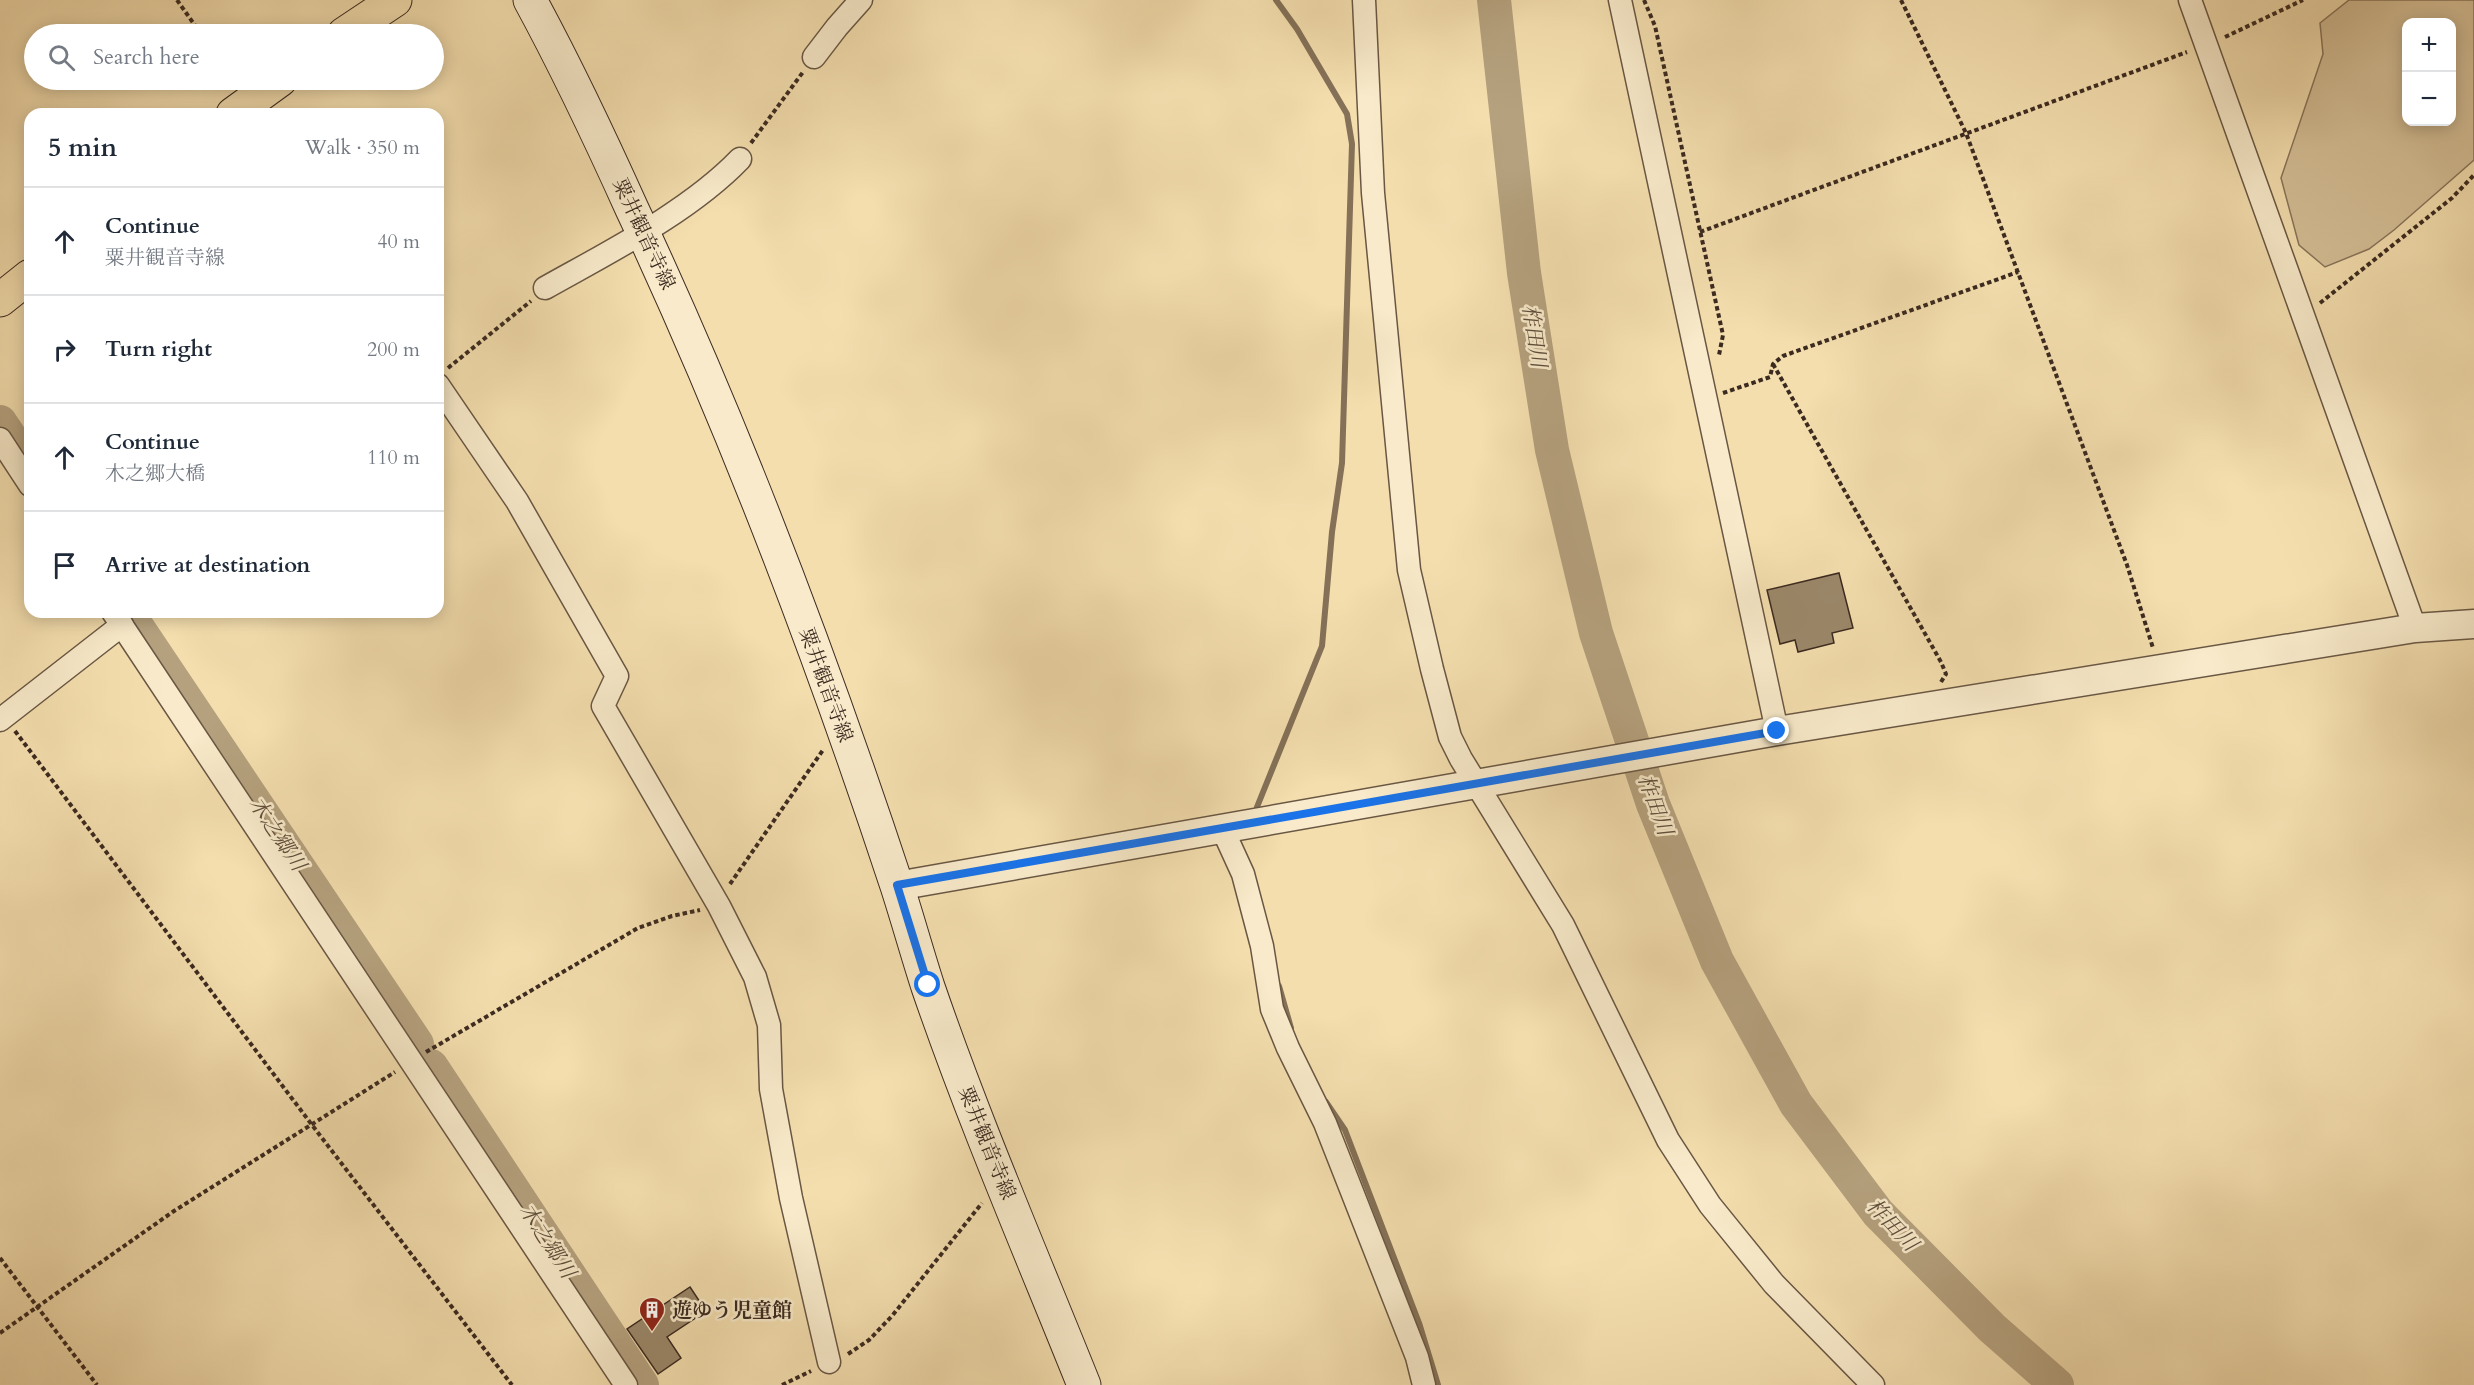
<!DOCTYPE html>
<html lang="en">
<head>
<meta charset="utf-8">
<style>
	:root { --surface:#fff; --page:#f6f6f7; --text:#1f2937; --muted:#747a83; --line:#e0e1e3 }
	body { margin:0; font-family:Cardo,"Noto Serif JP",serif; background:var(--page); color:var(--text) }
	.controls { position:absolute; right:18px; top:18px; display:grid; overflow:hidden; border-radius:12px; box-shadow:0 3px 15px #0003 }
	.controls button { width:54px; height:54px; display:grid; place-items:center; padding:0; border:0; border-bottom:2px solid var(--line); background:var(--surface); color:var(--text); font:30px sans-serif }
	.stop { position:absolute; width:18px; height:18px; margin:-14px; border:4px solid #1a73e8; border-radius:50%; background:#fff }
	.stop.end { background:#1a73e8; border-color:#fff; box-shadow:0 2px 6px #0008 }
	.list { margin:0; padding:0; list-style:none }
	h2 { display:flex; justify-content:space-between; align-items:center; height:78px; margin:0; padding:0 24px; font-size:26px }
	h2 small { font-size:20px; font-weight:400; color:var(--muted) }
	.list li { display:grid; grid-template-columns:39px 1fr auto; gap:18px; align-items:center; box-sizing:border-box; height:108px; padding:0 24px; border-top:2px solid var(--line) }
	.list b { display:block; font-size:22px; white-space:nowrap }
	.list p { margin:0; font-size:20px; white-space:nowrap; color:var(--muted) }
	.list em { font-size:20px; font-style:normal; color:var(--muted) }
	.icon { flex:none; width:33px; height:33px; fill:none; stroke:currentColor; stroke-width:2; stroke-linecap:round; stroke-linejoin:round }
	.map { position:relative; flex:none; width:2474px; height:1385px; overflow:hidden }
	.search { position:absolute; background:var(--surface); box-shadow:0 3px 15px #0003; left:24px; top:24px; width:420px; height:66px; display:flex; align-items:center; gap:15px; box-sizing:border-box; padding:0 21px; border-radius:33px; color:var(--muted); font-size:22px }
	.panel { position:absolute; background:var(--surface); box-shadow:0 3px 15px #0003; left:24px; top:108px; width:420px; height:510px; border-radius:18px }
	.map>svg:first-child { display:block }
	.green { fill:#d5bf96; stroke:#88745b; stroke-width:1.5; fill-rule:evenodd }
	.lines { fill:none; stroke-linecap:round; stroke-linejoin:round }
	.stream { stroke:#847158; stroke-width:6 }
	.river { stroke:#b5a17e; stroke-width:34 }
	.building { fill:#9b886a; stroke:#3b2a20; stroke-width:1.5 }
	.minor-casing { stroke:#695744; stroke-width:25 }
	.tertiary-casing { stroke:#695744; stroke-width:31 }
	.secondary-casing { stroke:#3b2a20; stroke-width:35 }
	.primary-casing { stroke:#3b2a20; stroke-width:35 }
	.path { stroke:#3b2a20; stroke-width:4; stroke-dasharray:4.5 3; stroke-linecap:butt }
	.minor { stroke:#f8eaca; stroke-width:22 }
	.tertiary { stroke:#f8eaca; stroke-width:28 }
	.secondary { stroke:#f8eaca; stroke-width:33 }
	.primary { stroke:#f4deae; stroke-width:33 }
	.route { stroke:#1a73e8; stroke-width:8 }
	.labels { text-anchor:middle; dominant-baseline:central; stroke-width:5; stroke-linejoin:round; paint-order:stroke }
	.street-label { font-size:20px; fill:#3b2a20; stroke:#f8eaca }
	.poi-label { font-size:20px; font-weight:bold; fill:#3b2a20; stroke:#f8eaca; text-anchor:start }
	.water-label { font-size:21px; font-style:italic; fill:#604e3c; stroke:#f8eaca }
</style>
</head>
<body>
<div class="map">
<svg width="2474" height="1385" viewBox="0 0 2474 1385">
	<rect width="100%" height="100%" fill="#f4deae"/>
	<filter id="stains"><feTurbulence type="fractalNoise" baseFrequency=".00333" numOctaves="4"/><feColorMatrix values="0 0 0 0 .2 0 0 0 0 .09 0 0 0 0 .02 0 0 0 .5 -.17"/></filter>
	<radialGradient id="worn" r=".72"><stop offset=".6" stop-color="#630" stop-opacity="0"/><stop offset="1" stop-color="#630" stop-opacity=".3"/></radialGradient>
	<path class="green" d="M2349 0H2474V160L2394 230 2369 249 2325 267 2299 245 2281 178 2323 54 2320 23ZM2406 22H2452V122H2406Z"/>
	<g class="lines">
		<g class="stream">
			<path d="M1257 807 1322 646 1332 532 1342 463 1352 144 1347 114 1297 29 1276 0"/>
			<path d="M1279 986 1291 1028"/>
			<path d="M1326 1102 1345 1130 1419 1323 1438 1385"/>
		</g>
		<g class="river">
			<path d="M1494 0 1524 273 1552 450 1596 633 1653 804 1717 961 1796 1104 1878 1213 1992 1328 2057 1385"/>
			<path d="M0 422 30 467"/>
			<path d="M136 625 417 1044"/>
			<path d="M431 1066 642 1385"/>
		</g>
	</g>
	<g class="building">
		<path d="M1839 573 1853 628 1832 633 1834 643 1798 652 1795 640 1780 644 1767 590Z"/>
		<path d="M690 1287 706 1311 667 1337 681 1358 658 1374 627 1329Z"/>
	</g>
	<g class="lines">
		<defs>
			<g id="minor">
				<path d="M1364 0 1373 193 1409 570 1432 669 1450 737 1461 759 1563 925 1668 1140 1710 1205 1774 1284 1873 1385"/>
				<path d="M1620 0 1777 731"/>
				<path d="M2190 0 2415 628"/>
				<path d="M814 57 837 27 861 0"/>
				<path d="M545 288C609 252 689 212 740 159"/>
				<path d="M438 385 517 501 617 676 603 706 719 906 755 977 769 1025 771 1089 791 1198 829 1362"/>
				<path d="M0 439 30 485"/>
				<path d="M113 612 626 1385"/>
				<path d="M0 720 122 625"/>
				<path d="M1222 828 1243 874 1262 946 1272 1009 1288 1048 1325 1123 1417 1357 1424 1385"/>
			</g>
			<path id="tertiary" d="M897 886 1777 731 2415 628 2474 624"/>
			<path id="secondary" d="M530 0C567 68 600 138 632 209 735 428 821 656 897 886 908 920 917 953 928 987 974 1121 1031 1253 1084 1385"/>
			<g id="primary">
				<path d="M344 34 395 0"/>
				<path d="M233 114 280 80"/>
				<path d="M0 300 30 276"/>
			</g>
		</defs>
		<use href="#minor" class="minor-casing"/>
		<use href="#tertiary" class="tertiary-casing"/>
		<use href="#secondary" class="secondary-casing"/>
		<use href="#primary" class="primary-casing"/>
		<g class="path">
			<path d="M177 0 201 34"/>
			<path d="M1644 0 1655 26 1723 335 1719 355"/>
			<path d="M1901 0 1966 133 2127 565 2153 648"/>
			<path d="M2225 37 2303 0"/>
			<path d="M751 143 803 72"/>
			<path d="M1700 232 2187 52"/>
			<path d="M2320 303 2452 198 2474 175"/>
			<path d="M1773 364 1941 662 1946 674 1941 682"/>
			<path d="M448 368 531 301"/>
			<path d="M1723 393 1770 377 1773 364 1783 356 2018 272"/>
			<path d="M15 731 312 1125 512 1385"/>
			<path d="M730 884 823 750"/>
			<path d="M426 1052 638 928 672 916 700 910"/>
			<path d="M0 1258 97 1385"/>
			<path d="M0 1333 174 1211 395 1072"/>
			<path d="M848 1354 869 1340 892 1316 982 1203"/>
			<path d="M782 1385 811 1371"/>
		</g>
		<use href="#minor" class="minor"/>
		<use href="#tertiary" class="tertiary"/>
		<use href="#secondary" class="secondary"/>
		<use href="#primary" class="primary"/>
	</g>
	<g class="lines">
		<path class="route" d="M928 985 897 885 1777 731"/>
	</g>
	<defs>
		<symbol id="building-pin" viewBox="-11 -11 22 30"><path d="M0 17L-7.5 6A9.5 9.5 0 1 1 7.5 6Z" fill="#8f2418" stroke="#f8eaca"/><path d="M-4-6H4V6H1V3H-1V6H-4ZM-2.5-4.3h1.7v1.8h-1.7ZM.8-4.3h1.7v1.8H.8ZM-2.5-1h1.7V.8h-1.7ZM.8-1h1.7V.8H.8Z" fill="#fff"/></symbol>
	</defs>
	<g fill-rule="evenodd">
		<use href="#building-pin" x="637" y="1295" width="30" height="40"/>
	</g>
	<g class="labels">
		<g class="street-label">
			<text transform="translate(644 234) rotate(65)">粟井観音寺線</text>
			<text transform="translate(826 685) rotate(70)">粟井観音寺線</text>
			<text transform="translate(987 1143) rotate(68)">粟井観音寺線</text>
		</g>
		<g class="poi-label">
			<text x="672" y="1310">遊ゆう児童館</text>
		</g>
		<g class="water-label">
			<text transform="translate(1534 336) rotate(81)">柞田川</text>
			<text transform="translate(1655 805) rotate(70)">柞田川</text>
			<text transform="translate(277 834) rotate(56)">木之郷川</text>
			<text transform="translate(1892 1225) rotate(47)">柞田川</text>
			<text transform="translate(547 1241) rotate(57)">木之郷川</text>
		</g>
	</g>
	<rect width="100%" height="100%" filter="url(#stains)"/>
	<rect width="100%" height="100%" fill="url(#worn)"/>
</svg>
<div class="controls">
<button>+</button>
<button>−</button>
</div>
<div class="stop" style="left:928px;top:985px"></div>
<div class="stop end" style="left:1777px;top:731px"></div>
<div class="search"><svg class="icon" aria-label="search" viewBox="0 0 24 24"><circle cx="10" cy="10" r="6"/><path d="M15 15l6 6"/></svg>Search here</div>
<section class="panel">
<h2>5 min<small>Walk · 350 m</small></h2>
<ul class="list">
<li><svg class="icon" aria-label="ahead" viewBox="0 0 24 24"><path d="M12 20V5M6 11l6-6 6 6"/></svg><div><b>Continue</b><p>粟井観音寺線</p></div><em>40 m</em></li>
<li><svg class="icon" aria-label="right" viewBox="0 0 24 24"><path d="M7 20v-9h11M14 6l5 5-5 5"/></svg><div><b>Turn right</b></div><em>200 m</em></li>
<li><svg class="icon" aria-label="ahead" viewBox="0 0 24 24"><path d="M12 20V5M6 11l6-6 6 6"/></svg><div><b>Continue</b><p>木之郷大橋</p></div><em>110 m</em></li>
<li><svg class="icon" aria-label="arrive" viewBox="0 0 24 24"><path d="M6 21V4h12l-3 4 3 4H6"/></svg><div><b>Arrive at destination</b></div></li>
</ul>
</section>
</div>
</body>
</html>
